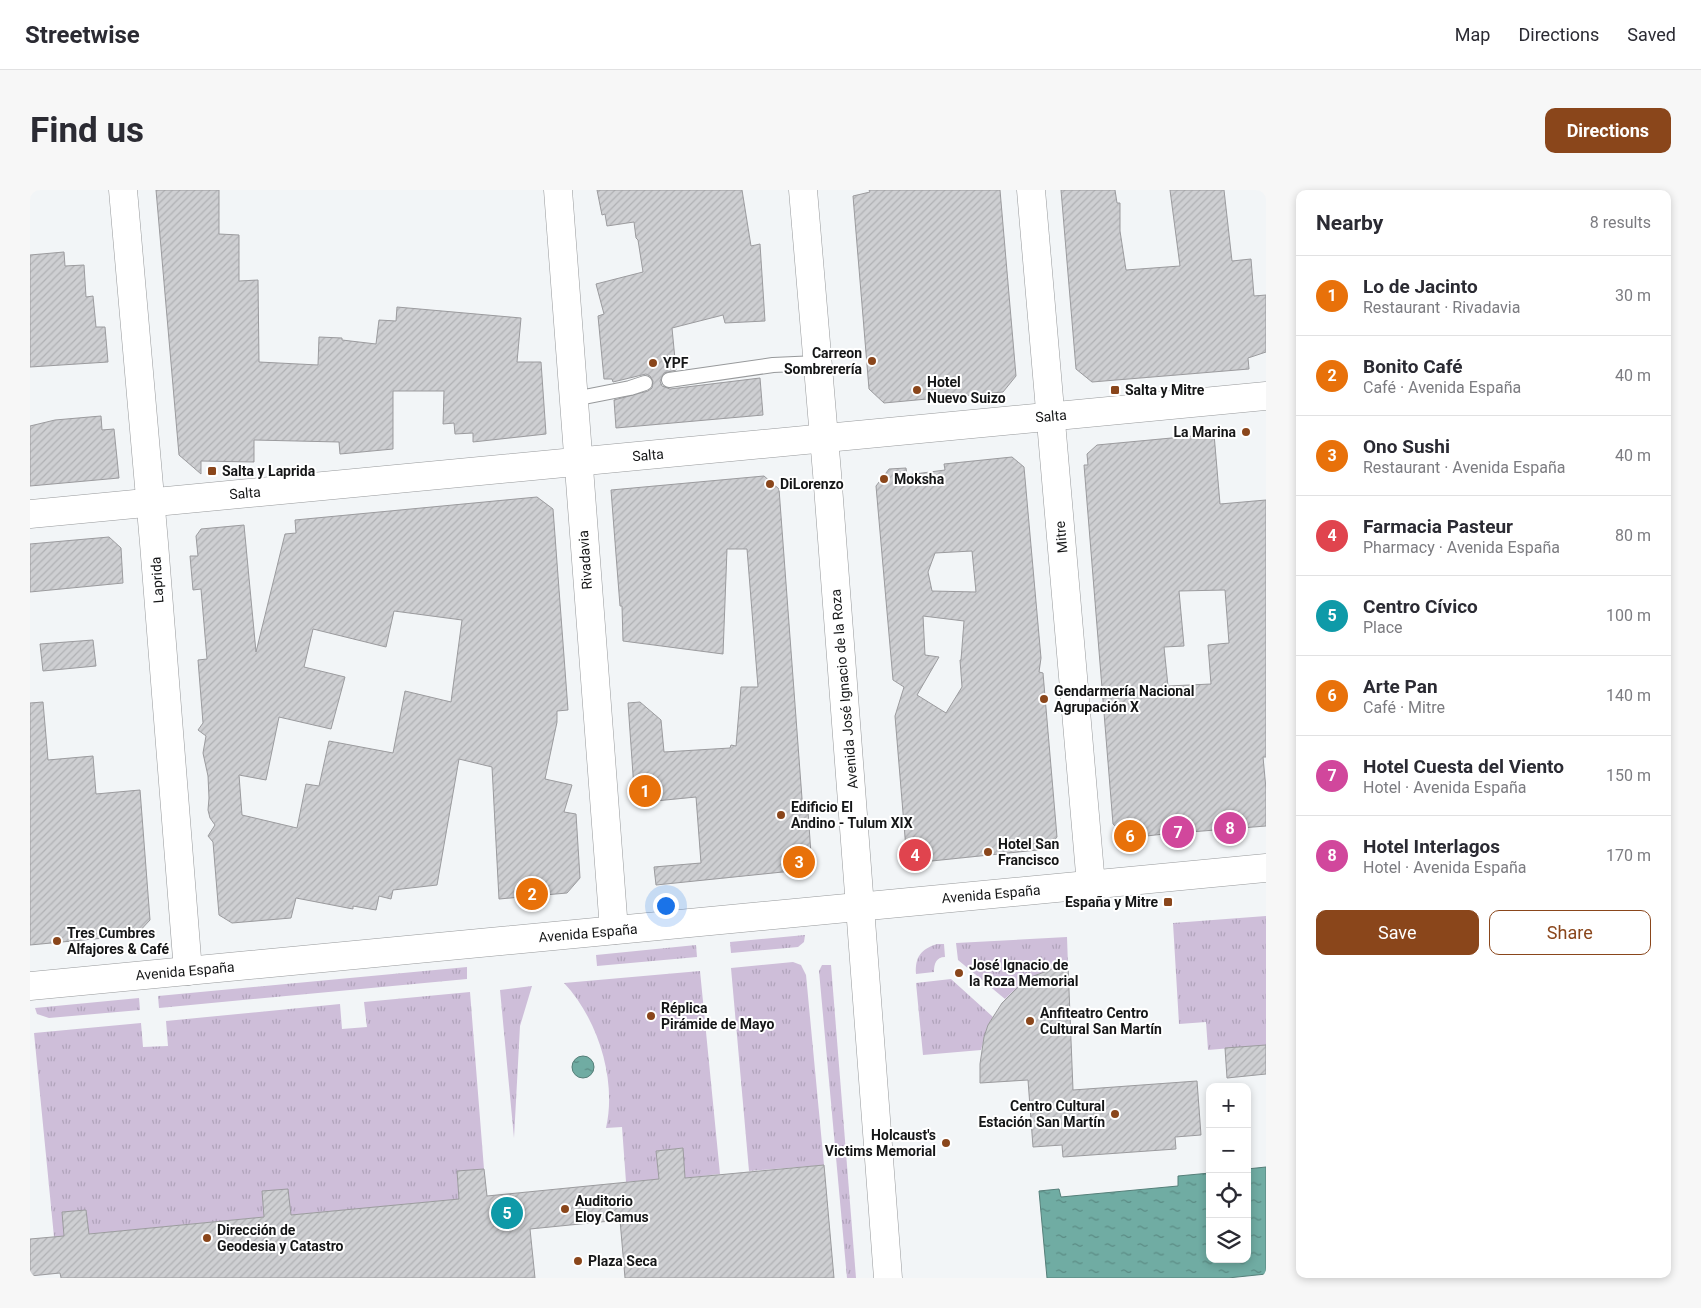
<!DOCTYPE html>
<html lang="en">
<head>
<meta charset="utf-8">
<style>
	:root { --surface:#fff; --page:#f7f7f7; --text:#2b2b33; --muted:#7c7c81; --line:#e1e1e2; --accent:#8a461b }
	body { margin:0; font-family:Roboto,sans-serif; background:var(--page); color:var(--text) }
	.controls { position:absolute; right:15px; bottom:15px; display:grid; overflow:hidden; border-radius:10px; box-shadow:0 2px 8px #0003 }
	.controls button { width:45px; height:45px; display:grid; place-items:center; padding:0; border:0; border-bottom:1px solid var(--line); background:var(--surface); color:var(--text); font:25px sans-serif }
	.you { position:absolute; left:635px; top:715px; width:18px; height:18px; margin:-12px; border:4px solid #fff; border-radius:50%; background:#1a73e8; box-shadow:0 0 0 8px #1a73e833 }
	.badge { display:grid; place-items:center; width:32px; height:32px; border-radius:50%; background:var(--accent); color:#fff; font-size:16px; font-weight:700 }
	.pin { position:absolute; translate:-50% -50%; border:2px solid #fff; box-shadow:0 1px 5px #0006 }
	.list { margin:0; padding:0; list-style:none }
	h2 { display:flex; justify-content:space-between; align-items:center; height:65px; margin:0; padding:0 20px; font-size:21px }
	h2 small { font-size:16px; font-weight:400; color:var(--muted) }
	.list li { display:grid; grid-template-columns:32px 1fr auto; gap:15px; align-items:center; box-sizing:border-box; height:80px; padding:0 20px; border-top:1px solid var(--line) }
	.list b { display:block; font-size:19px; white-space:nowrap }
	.list p { margin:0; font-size:16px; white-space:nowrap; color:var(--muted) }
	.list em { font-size:16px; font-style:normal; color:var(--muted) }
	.actions { display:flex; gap:10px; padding:15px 20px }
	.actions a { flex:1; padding:11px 0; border:1px solid var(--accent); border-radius:10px; text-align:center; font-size:18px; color:var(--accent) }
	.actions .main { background:var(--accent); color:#fff }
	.icon { flex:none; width:28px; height:28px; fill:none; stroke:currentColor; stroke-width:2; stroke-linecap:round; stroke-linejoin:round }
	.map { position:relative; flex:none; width:1236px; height:1088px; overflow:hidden; border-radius:10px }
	header { display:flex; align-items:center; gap:30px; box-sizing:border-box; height:70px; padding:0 25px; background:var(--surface); border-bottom:1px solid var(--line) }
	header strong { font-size:24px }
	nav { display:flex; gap:28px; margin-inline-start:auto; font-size:18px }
	.intro { display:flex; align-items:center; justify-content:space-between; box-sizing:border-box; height:120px; padding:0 30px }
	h1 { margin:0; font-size:35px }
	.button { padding:12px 22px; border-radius:10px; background:var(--accent); color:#fff; font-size:18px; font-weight:700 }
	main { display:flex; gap:30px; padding:0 30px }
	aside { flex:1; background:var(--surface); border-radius:10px; box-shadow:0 2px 8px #0003 }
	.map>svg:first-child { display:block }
	.grass { fill:url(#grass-tufts) }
	.water { fill:url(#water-ripples); stroke:#557f79 }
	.building { fill:url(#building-hatch); stroke:#9b9b9e; fill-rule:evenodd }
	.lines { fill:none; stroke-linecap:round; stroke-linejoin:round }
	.lane-casing { stroke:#97999b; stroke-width:16 }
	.street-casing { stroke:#97999b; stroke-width:29 }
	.secondary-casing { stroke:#97999b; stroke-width:29 }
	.primary-casing { stroke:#97999b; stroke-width:29 }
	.lane { stroke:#fff; stroke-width:14 }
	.street { stroke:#fff; stroke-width:28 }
	.secondary { stroke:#fff; stroke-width:28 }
	.primary { stroke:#fff; stroke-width:28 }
	.poi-dot { fill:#8a461b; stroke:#fff; stroke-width:2 }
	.labels { text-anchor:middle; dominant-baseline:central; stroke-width:4; stroke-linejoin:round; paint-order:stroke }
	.poi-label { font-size:14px; font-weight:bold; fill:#151617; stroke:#fff; text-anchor:start }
	.street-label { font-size:14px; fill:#151617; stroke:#fff }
</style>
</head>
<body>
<header>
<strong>Streetwise</strong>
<nav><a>Map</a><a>Directions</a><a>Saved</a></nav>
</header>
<div class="intro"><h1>Find us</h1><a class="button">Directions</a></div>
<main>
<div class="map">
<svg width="1236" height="1088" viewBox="0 0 1236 1088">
	<defs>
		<pattern id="grass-tufts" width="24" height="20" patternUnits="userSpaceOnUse" patternTransform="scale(1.25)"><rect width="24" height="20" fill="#cebed9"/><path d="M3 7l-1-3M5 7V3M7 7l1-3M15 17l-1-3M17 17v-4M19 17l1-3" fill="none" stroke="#b0a3ba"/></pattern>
		<pattern id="water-ripples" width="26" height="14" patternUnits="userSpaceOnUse" patternTransform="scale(1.25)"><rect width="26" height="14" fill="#70aca3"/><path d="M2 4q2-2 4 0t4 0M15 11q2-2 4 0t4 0" fill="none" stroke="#5b8b84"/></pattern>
		<pattern id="building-hatch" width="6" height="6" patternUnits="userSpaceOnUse" patternTransform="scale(1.25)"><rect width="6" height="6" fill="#cecfd2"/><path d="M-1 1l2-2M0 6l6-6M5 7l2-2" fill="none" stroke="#b0b1b4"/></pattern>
	</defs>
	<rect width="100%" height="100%" fill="#f2f5f7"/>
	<g class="grass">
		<path d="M1236 726V855L1178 860 1176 832 1149 834 1143 733Z"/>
		<path d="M775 745 774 752 768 757 701 763 700 752Z"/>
		<path d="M1037 747 1038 775C1012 780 993 790 975 809L928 770 926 753Z"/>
		<path d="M907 754H914L915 767C906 767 904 774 904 782L886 784C885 767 891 759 907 754Z"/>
		<path d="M666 755 667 767 567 776 566 765Z"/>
		<path d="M763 772 771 775 776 785 794 975 719 981 701 778Z"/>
		<path d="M792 775H801L826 1088H817L789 781Z"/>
		<path d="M437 777V789L129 818 128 806Z"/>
		<path d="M670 781 690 984 655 988 652 958 626 961 629 989 596 992 592 937 576 938C587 890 568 829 534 793Z"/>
		<path d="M921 789 963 827 958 835 951 860 893 865 886 793Z"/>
		<path d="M502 796 490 836 484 948 470 800Z"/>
		<path d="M440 802 454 979 427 982 429 1009 261 1025 232 1001 234 1027 59 1044 56 1020 32 1022 34 1046 24 1047 4 843 111 833 113 857 138 856 136 831 310 814 312 839 337 837 334 812Z"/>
		<path d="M109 808 110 820 19 828 7 824 5 818Z"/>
	</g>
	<g class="water">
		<circle cx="553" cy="877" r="11"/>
		<path d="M1236 977V1084L1198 1088H1017L1009 1001 1029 999 1031 1007 1148 996V986L1180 983V1069H1217V979Z"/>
	</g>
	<g class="building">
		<path d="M126 0H189V44L209 45V91L228 90 229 172 288 175 289 147 312 148V150L346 154 349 130 366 131 367 117 491 128 487 172H511L516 244 443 252V243L425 244 424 233 413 234 414 201H363V259L310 264 309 252 224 250V272L171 271V284L149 265Z"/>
		<path d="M567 0H712L721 56 730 54 735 131 695 133 693 125 642 138 646 180 634 183 630 191 632 196 640 199 730 188 733 225 586 238 584 210 618 201 622 198 623 191 620 186 616 184 583 192 582 189H574L568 126 574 124 566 94 613 82 608 50 606 48 604 32 577 36 575 24 572 25Z"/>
		<path d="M839 0H970L986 186 973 202 854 213 839 199 823 6 840 2Z"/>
		<path d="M1031 0H1085L1087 13H1090V41L1096 80 1150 76 1140 0H1194L1202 71 1221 69 1224 106 1236 105V162L1218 168 1219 179 1062 192 1046 179Z"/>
		<path d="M34 62 35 76 54 75 56 107 63 106 66 137H75L78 172 0 177V65Z"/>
		<path d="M71 226 72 240 84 239 89 288 0 296V236L25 230Z"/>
		<path d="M1184 244 1190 314 1236 310V567H1233L1236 599V636L1160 642V646L1150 647 1151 657 1134 644 1099 648 1083 634 1054 275H1058L1057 264 1067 255ZM1195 400 1199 453 1178 455 1181 494 1138 496 1134 457 1154 456 1149 401Z"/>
		<path d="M982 267 994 277 1011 468 1009 482 1013 483 1027 647 1017 659 892 672 876 659 865 526 874 497 863 490 846 296 859 279 876 278 877 285 915 280 914 274ZM942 361 946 402 902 401 898 382 905 363ZM893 426 934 431 931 470H930L932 497 916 523 887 505 909 467 895 465Z"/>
		<path d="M734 286 749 299 773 622 778 621 782 679 626 695 624 677 671 673 666 607 605 613 598 513 610 512 631 530 634 562 700 558 701 555 706 556 711 497H728L717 359H697L693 464 593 451 592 416H590L581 300Z"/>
		<path d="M507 307 523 319 538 520 527 521V532L515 589 542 595 534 622 546 624 550 688 537 703 469 709 462 577 429 569 407 695 363 700 361 709 349 706 346 720 323 716V719L266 708 261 728 202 733 189 725 183 652 178 646 185 635 180 628 178 620 179 608 178 586 173 563 176 546 168 540 173 533 168 470 177 469 171 399 163 400 160 366H168L166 346 171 339 214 335 226 462 255 344 266 343 265 330ZM364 421 432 430 421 512 375 501 363 563 299 551 289 596 276 594 267 638 212 625 209 585 236 590 249 527 301 539 315 487 274 477 283 439 356 457Z"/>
		<path d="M79 347 91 358 93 393 0 402V354Z"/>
		<path d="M63 450 66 476 13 481 10 454Z"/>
		<path d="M13 512 18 570 63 566 66 604 110 600 120 730 106 745 0 755V513Z"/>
		<path d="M1038 775 1043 900 1167 891 1171 945 1145 947 1146 959 1033 967 1032 955 1003 957 998 890 950 893V874L954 847 958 835 972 813 990 795 1001 787 1025 778Z"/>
		<path d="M1236 855V884L1197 888 1195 858Z"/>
		<path d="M653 958 655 988 794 975 804 1088H595L590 1030 500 1039 505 1088H31L30 1083 0 1086V1049L34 1046 32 1022 56 1020 59 1044 234 1027 232 1001 258 999 261 1025 429 1009 427 981 454 979 457 1006 629 989 626 961Z"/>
	</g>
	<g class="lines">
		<defs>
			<g id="lane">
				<path d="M639 190 743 175 787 173"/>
				<path d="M544 209 600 198 615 193"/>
			</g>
			<g id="street">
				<path d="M93 0 124 353 158 781"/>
				<path d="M528 0 584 740"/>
				<path d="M1001 0 1061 695"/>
			</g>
			<g id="secondary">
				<path d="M773 0 797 283 830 717"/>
				<path d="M0 324 1236 206"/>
			</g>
			<g id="primary">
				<path d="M830 717 858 1088"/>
				<path d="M0 796 1236 678"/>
			</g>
		</defs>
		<use href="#lane" class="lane-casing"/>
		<use href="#street" class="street-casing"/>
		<use href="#secondary" class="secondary-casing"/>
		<use href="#primary" class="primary-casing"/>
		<use href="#lane" class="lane"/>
		<use href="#street" class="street"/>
		<use href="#secondary" class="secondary"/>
		<use href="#primary" class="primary"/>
	</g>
	<g class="poi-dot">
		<circle cx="842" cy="171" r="5"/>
		<circle cx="623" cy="173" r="5"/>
		<circle cx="887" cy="200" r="5"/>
		<rect x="1080" y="195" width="10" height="10" rx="2.5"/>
		<circle cx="1216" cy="242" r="5"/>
		<rect x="177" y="276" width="10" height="10" rx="2.5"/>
		<circle cx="854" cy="289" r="5"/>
		<circle cx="740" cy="294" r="5"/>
		<circle cx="1014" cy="509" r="5"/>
		<circle cx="751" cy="625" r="5"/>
		<circle cx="958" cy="662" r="5"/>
		<rect x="1133" y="707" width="10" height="10" rx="2.5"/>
		<circle cx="27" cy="751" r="5"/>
		<circle cx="929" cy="783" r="5"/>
		<circle cx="621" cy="826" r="5"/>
		<circle cx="1000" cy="831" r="5"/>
		<circle cx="1085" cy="924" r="5"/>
		<circle cx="916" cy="953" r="5"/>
		<circle cx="535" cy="1019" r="5"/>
		<circle cx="177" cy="1048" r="5"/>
		<circle cx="548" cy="1071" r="5"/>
	</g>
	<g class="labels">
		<g class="poi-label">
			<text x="832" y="163" text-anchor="end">Carreon<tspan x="832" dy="16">Sombrerería</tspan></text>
			<text x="633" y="173">YPF</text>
			<text x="897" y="192">Hotel<tspan x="897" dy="16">Nuevo Suizo</tspan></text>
			<text x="1095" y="200">Salta y Mitre</text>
			<text x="1206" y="242" text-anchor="end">La Marina</text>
			<text x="192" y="281">Salta y Laprida</text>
			<text x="864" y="289">Moksha</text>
			<text x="750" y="294">DiLorenzo</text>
			<text x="1024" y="501">Gendarmería Nacional<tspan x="1024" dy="16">Agrupación X</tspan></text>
			<text x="761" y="617">Edificio El<tspan x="761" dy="16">Andino - Tulum XIX</tspan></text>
			<text x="968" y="654">Hotel San<tspan x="968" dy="16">Francisco</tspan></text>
			<text x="1128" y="712" text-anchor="end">España y Mitre</text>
			<text x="37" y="743">Tres Cumbres<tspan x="37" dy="16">Alfajores &amp; Café</tspan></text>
			<text x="939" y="775">José Ignacio de<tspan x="939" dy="16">la Roza Memorial</tspan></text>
			<text x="631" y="818">Réplica<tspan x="631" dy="16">Pirámide de Mayo</tspan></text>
			<text x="1010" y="823">Anfiteatro Centro<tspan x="1010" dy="16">Cultural San Martín</tspan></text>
			<text x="1075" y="916" text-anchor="end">Centro Cultural<tspan x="1075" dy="16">Estación San Martín</tspan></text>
			<text x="906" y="945" text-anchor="end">Holcaust's<tspan x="906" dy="16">Victims Memorial</tspan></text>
			<text x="545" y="1011">Auditorio<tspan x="545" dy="16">Eloy Camus</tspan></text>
			<text x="187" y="1040">Dirección de<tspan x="187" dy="16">Geodesia y Catastro</tspan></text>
			<text x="558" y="1071">Plaza Seca</text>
		</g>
		<g class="street-label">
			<text transform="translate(1021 226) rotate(-5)">Salta</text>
			<text transform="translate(618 265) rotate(-5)">Salta</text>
			<text transform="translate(215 303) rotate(-5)">Salta</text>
			<text transform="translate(1031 347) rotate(-95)">Mitre</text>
			<text transform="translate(555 370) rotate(-94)">Rivadavia</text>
			<text transform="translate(127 390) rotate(-94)">Laprida</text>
			<text transform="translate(814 499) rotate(-95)">Avenida José Ignacio de la Roza</text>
			<text transform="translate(961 704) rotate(-5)">Avenida España</text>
			<text transform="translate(558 743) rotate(-5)">Avenida España</text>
			<text transform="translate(155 781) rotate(-5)">Avenida España</text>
		</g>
	</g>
</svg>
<div class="controls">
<button>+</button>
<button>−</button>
<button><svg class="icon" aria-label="locate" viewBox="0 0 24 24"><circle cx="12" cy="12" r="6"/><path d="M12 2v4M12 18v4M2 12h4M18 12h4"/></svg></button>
<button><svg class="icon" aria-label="layers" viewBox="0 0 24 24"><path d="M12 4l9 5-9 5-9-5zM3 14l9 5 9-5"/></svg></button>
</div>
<div class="you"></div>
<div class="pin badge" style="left:615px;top:601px;background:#e8710a">1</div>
<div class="pin badge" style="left:502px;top:704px;background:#e8710a">2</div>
<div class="pin badge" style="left:769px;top:672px;background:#e8710a">3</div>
<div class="pin badge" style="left:885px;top:665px;background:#e0444e">4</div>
<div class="pin badge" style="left:477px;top:1023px;background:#0f9aa8">5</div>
<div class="pin badge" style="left:1100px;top:646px;background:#e8710a">6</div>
<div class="pin badge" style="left:1148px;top:642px;background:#d1479c">7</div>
<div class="pin badge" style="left:1200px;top:638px;background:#d1479c">8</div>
</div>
<aside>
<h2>Nearby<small>8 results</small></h2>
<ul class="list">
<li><span class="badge" style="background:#e8710a">1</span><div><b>Lo de Jacinto</b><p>Restaurant · Rivadavia</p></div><em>30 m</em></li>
<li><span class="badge" style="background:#e8710a">2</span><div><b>Bonito Café</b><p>Café · Avenida España</p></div><em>40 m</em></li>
<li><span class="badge" style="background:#e8710a">3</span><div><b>Ono Sushi</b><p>Restaurant · Avenida España</p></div><em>40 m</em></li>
<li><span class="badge" style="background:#e0444e">4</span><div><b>Farmacia Pasteur</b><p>Pharmacy · Avenida España</p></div><em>80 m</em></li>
<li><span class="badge" style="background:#0f9aa8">5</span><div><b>Centro Cívico</b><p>Place</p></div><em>100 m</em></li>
<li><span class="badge" style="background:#e8710a">6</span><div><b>Arte Pan</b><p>Café · Mitre</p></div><em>140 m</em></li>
<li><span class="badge" style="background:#d1479c">7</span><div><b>Hotel Cuesta del Viento</b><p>Hotel · Avenida España</p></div><em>150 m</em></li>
<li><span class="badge" style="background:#d1479c">8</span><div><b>Hotel Interlagos</b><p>Hotel · Avenida España</p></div><em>170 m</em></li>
</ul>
<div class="actions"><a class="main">Save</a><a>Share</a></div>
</aside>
</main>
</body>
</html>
